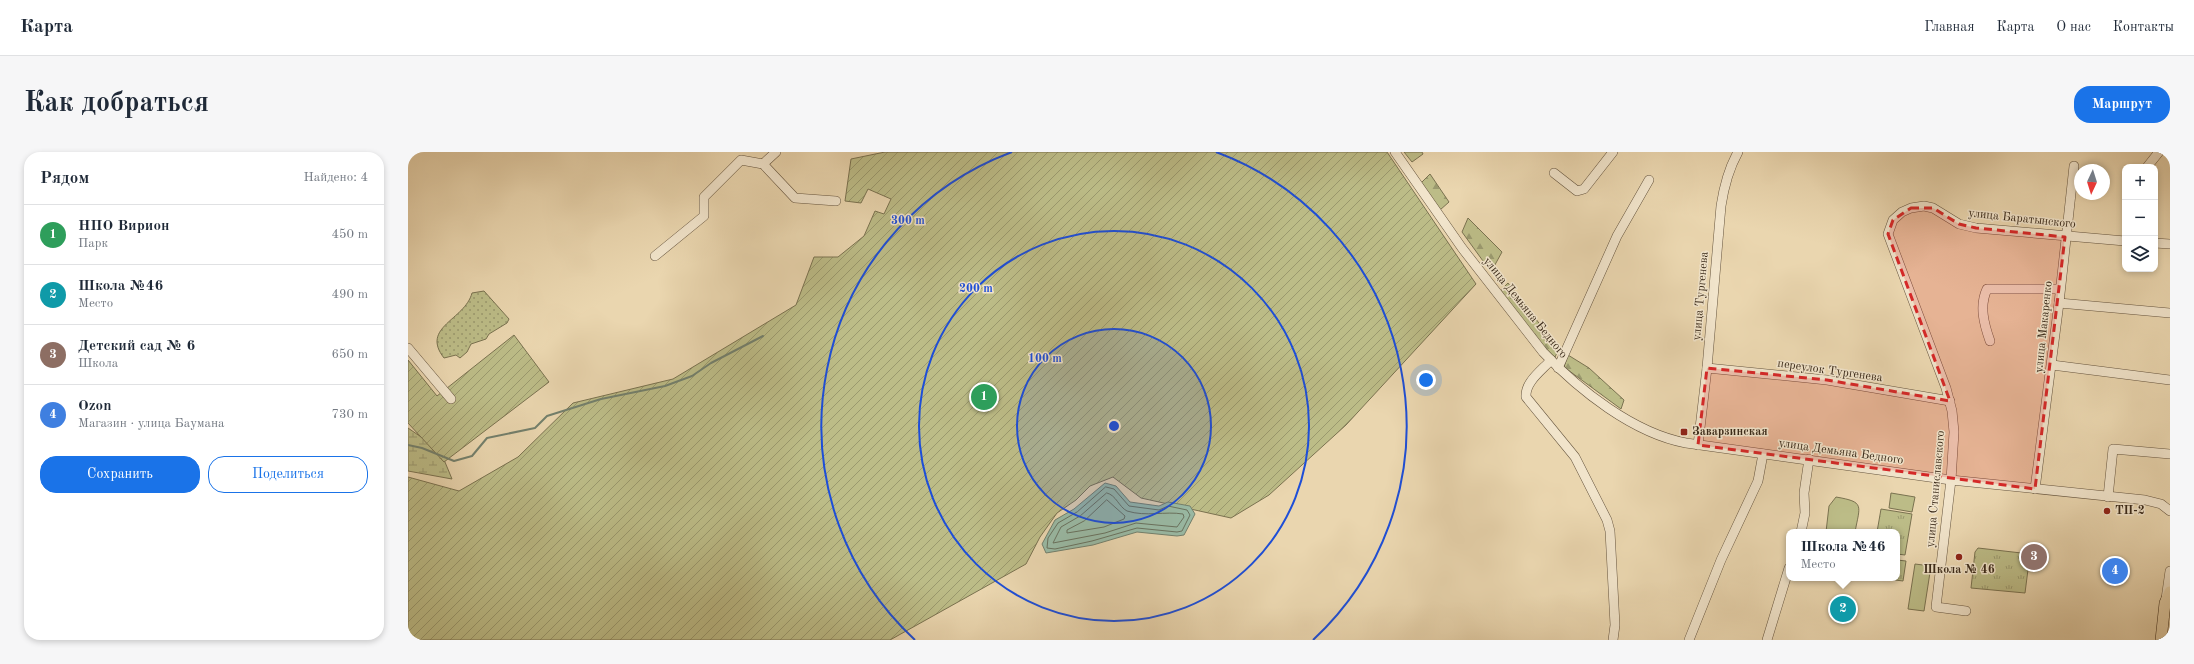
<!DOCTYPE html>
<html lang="ru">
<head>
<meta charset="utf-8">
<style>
	:root { --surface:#fff; --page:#f6f6f7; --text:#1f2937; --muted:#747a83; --line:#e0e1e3; --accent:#1a73e8 }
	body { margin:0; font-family:"Old Standard TT",serif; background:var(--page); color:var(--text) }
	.controls { position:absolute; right:12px; top:12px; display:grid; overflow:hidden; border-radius:8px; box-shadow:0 2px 6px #0003 }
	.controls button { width:36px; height:36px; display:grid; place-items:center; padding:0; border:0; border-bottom:1px solid var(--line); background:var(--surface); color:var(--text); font:20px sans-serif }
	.compass { position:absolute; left:1666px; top:12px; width:36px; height:36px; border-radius:50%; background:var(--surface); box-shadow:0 2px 6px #0003; rotate:184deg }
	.you { position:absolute; left:1018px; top:228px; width:14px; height:14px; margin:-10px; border:3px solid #fff; border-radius:50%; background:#1a73e8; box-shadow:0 0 0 6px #1a73e833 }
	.badge { display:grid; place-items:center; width:26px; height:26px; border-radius:50%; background:var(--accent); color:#fff; font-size:13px; font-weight:700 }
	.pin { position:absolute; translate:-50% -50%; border:2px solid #fff; box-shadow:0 1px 4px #0006 }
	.popup { position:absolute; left:1378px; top:377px; width:114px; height:52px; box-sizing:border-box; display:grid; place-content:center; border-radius:8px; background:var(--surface); filter:drop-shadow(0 1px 3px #0005); font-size:13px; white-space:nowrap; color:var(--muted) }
	.popup b { font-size:15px; color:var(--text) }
	.popup::after { content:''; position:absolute; left:50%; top:100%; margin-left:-8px; border:8px solid transparent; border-top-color:var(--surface) }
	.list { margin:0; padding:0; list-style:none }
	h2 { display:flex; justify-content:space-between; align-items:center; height:52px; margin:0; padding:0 16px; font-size:17px }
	h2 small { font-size:13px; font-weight:400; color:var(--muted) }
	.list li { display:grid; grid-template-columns:26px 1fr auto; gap:12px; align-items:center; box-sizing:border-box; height:60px; padding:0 16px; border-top:1px solid var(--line) }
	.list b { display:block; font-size:15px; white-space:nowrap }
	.list p { margin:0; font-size:13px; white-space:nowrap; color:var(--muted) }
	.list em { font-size:13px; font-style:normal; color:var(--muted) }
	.actions { display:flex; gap:8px; padding:12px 16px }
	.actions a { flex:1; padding:9px 0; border:1px solid var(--accent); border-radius:16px; text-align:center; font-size:14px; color:var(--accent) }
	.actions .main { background:var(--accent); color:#fff }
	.icon { flex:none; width:22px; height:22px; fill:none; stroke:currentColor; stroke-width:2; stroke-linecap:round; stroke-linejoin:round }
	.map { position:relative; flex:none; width:1762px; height:488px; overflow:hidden; border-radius:16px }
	header { display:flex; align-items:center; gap:24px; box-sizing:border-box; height:56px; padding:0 20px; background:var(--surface); border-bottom:1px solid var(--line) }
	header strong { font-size:19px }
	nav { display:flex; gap:22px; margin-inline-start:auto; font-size:14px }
	.intro { display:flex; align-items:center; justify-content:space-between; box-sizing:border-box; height:96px; padding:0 24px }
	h1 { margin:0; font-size:28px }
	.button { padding:10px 18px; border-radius:16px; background:var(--accent); color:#fff; font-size:14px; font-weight:700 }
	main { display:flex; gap:24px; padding:0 24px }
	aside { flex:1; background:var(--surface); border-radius:16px; box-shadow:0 2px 6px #0003 }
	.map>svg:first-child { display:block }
	.grass { fill:url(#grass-dots); stroke:#7a7250 }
	.forest { fill:url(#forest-firs); stroke:#7a7250 }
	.wetland { fill:url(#wetland-marsh); stroke:#7a7250 }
	.park { fill:url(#park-tufts); stroke:#7a7250 }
	.garden { fill:url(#garden-furrows); stroke:#7a7250 }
	.pitch { fill:#bcbc87; stroke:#7a7250 }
	.water { fill:#99baa5; stroke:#73806d }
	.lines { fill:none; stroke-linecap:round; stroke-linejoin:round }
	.shore { stroke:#69725f; stroke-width:1 }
	.stream { stroke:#73806d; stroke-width:2 }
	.minor-casing { stroke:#65543e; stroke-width:10 }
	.major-casing { stroke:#392919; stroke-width:12 }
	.minor { stroke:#f1e4cb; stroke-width:9 }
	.major { stroke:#ead6af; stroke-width:11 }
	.marked { fill:#d62828; fill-opacity:0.2; stroke:#d62828; stroke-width:3; stroke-dasharray:8 5; stroke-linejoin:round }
	.ring { fill:none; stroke:#1d4ed8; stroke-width:2 }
	.poi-dot { fill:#8f2418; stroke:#f1e4cb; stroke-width:1.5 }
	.labels { text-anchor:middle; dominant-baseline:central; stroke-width:3; stroke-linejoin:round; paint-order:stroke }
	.street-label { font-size:12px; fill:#392919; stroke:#f1e4cb }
	.poi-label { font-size:12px; font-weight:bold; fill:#392919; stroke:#f1e4cb; text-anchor:start }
	.centre { fill:#1d4ed8; stroke:#f1e4cb; stroke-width:2 }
	.ring-label { font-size:12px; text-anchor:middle; font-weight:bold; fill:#1d4ed8; stroke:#f1e4cb; stroke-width:3; stroke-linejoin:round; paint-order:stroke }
</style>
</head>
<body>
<header>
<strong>Карта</strong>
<nav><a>Главная</a><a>Карта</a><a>О нас</a><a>Контакты</a></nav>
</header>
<div class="intro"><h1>Как добраться</h1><a class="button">Маршрут</a></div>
<main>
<aside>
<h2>Рядом<small>Найдено: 4</small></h2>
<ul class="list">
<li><span class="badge" style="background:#2e9e5b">1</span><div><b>НПО Вирион</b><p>Парк</p></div><em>450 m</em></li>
<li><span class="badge" style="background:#0f9aa8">2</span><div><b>Школа №46</b><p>Место</p></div><em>490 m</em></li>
<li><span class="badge" style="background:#8d6e63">3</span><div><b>Детский сад № 6</b><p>Школа</p></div><em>650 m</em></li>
<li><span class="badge" style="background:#3f7fe0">4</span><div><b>Ozon</b><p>Магазин · улица Баумана</p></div><em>730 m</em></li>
</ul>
<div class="actions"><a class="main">Сохранить</a><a>Поделиться</a></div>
</aside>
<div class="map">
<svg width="1762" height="488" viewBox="0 0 1762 488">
	<defs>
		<pattern id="grass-dots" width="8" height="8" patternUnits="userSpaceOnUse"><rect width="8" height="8" fill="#bcbc87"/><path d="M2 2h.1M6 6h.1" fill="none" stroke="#9a996e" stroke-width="1.8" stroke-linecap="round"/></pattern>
		<pattern id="forest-firs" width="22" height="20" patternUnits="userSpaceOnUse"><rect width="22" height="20" fill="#bcbc87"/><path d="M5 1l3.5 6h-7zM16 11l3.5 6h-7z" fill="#9a996e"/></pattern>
		<pattern id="wetland-marsh" width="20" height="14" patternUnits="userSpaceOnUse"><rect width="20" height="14" fill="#bcbc87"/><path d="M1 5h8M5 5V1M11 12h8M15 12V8" fill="none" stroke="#9a996e"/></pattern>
		<pattern id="park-tufts" width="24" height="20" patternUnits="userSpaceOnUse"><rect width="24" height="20" fill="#bcbc87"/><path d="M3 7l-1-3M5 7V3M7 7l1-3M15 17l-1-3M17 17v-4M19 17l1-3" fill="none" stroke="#9a996e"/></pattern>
		<pattern id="garden-furrows" width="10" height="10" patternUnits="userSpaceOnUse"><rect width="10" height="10" fill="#bcbc87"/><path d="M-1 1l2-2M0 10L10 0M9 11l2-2" fill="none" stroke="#9a996e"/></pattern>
	</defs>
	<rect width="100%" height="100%" fill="#ead6af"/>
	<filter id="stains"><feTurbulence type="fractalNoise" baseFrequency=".005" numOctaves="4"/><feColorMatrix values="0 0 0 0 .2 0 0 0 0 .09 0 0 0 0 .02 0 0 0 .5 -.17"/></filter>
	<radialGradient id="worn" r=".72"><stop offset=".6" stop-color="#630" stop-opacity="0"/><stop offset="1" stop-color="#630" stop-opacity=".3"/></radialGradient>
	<path class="grass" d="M76 139 101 167 99 171 81 182 78 187 63 192 59 200 52 206 48 203 36 206C12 175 57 168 64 141Z"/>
	<g class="forest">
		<path d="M996 0H1014L1015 2 1004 10Z"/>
		<path d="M1022 22 1041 50 1032 58 1013 31Z"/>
		<path d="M1060 66 1094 100 1083 120 1054 80Z"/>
		<path d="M1100 131 1151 197 1146 207 1103 157 1093 138Z"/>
		<path d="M1160 203 1181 216 1216 248 1213 257 1156 215Z"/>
	</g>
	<path class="wetland" d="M0 276 32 298 44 327 0 319Z"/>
	<g class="park">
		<path d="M1473 357 1504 362 1497 403 1489 402V380H1469Z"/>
		<path d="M1570 396 1622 402 1617 441 1563 436 1567 400Z"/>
		<path d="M1489 408 1498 409 1495 429 1472 426H1489Z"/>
	</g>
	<g class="garden">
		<path d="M477 0H979L1068 132 938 273 861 343 823 366 733 346 705 325 682 334 668 348 649 361 632 385 618 412 482 488H0V325L51 339 110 305 165 251 265 227 388 153 406 105H430L456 84 467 59 476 62 483 47 460 37 453 51 437 49 443 7Z"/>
		<path d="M106 183 141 230 36 310 0 271V208L29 244Z"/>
	</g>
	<g class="pitch">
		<path d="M1483 341 1507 345 1504 360 1481 356Z"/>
		<path d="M1428 345C1457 350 1452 353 1447 380H1418L1421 354Z"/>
		<path d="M1507 412 1523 414 1516 459 1500 457Z"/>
	</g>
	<path class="water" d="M697 331 708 334 722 350 751 354 760 350 782 354 787 362 776 383 769 384 729 380 685 393 638 401 634 392 647 368 666 357Z"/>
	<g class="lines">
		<g class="shore">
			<path d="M698 335 706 337 721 354 751 358 760 354 779 358 782 363 774 379 769 380 729 376 684 389 647 397 639 396 640 386 650 371 669 360Z"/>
			<path d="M699 341C708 343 711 355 719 359 738 365 757 359 775 362L776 365 769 375 728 371 697 381 645 391 653 375 672 364Z"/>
			<path d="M699 348 717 364 716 367 696 375 659 381V378L676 369Z"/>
		</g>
		<path class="stream" d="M0 293 14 296 46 309 64 304 79 286 127 276 139 264 193 247 257 234 284 224 303 211 355 184"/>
		<defs>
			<g id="minor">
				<path d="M987 0 1054 96 1135 200C1171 238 1225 281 1278 291L1543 328 1737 348 1753 352 1762 359"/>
				<path d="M355 12 368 0"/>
				<path d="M1739 15 1751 0"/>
				<path d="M1146 21 1169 39 1176 37 1205 0"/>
				<path d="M1747 91 1762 92"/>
				<path d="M247 104 296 64V45L333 8 355 12 387 46 428 49"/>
				<path d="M1651 151 1762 161"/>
				<path d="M1582 189C1576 172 1571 154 1579 137H1652"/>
				<path d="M0 196 43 247"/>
				<path d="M1143 208C1133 219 1117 230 1118 245L1167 305 1199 368 1202 379 1207 473 1205 488"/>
				<path d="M1644 213 1762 228"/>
				<path d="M1150 216 1209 84 1241 28"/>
				<path d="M1299 216 1419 228 1542 249"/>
				<path d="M1290 293 1299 216 1313 54C1316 34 1320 18 1330 0"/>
				<path d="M1627 337 1651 151 1666 14"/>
				<path d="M1700 345 1705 297 1762 302"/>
				<path d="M1393 380 1397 361 1396 341 1401 307"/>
				<path d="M1758 447 1762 419"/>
				<path d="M1558 459 1528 455 1543 328 1546 280 1544 259 1538 236 1480 82 1485 68 1494 60 1503 56 1516 54 1525 56 1551 72 1568 76 1717 89"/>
				<path d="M1281 488 1313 408 1350 329 1355 302"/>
				<path d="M1359 488 1381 416"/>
			</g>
			<path id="major" d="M1753 488 1757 451 1762 440"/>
		</defs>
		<use href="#minor" class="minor-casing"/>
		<use href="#major" class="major-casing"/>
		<use href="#minor" class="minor"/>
		<use href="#major" class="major"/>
	</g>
	<path class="marked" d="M1503 56H1525L1551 72 1568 76 1657 85 1627 337 1290 293 1299 216 1419 228 1542 249 1480 82 1485 68Z"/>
	<circle cx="706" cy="274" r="97" fill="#1d4ed8" fill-opacity=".12"/>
	<g class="ring">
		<circle cx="706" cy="274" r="97"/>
		<circle cx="706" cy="274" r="195"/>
		<path d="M507 488A292 292 0 0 1 604 0M808 0A292 292 0 0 1 905 488"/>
	</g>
	<g class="poi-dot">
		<rect x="1272" y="276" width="8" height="8" rx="2"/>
		<circle cx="1699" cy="359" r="4"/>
		<circle cx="1551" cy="405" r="4"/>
	</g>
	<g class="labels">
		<g class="street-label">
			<text transform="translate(1614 67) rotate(6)">улица Баратынского</text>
			<text transform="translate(1293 144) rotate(-85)">улица Тургенева</text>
			<text transform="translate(1117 156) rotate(51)">улица Демьяна Бедного</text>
			<text transform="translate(1636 175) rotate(-84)">улица Макаренко</text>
			<text transform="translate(1422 219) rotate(8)">переулок Тургенева</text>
			<text transform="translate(1433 300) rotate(8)">улица Демьяна Бедного</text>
			<text transform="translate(1528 337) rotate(-85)">улица Станиславского</text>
		</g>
		<g class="poi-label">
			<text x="1284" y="280">Заварзинская</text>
			<text x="1707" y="359">ТП-2</text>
			<text x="1551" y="418" text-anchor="middle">Школа № 46</text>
		</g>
	</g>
	<circle cx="706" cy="274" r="6" class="centre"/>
	<g class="ring-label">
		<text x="500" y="72">300 m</text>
		<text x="568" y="140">200 m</text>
		<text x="637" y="210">100 m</text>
	</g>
	<rect width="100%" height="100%" filter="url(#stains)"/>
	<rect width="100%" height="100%" fill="url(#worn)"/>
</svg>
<div class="controls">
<button>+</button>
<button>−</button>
<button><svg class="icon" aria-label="layers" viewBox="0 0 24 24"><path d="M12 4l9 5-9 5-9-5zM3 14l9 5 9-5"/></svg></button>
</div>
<svg class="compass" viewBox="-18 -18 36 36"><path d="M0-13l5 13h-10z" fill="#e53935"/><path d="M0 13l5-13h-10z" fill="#747a83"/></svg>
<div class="you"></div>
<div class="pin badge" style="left:576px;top:245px;background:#2e9e5b">1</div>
<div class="pin badge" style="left:1435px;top:457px;background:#0f9aa8">2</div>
<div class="popup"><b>Школа №46</b>Место</div>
<div class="pin badge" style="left:1626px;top:405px;background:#8d6e63">3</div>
<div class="pin badge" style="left:1707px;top:419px;background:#3f7fe0">4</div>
</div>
</main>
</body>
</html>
